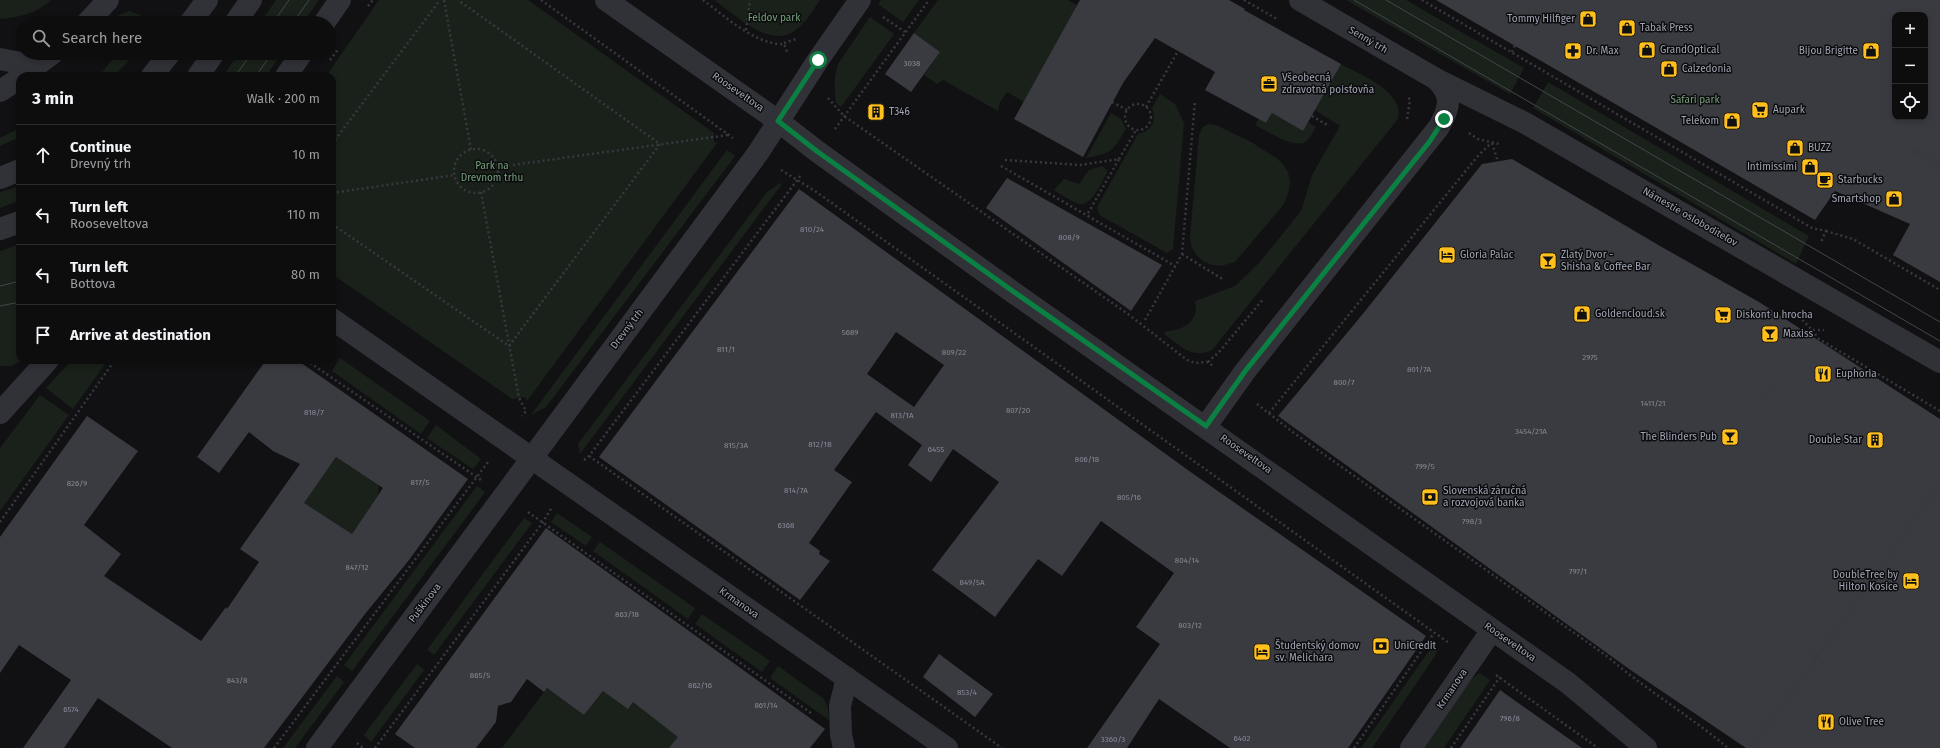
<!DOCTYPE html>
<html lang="en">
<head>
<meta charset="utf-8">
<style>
	:root { --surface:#0d0d0e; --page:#161617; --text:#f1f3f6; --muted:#9a9c9e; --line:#2d2d2e }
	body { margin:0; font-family:"Fira Sans",sans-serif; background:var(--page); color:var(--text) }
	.controls { position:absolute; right:12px; top:12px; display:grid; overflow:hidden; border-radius:8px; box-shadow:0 2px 6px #0003 }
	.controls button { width:36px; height:36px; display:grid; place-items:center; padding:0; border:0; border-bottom:1px solid var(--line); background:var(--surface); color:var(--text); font:20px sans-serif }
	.stop { position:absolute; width:12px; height:12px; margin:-9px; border:3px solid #0b8043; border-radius:50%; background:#fff }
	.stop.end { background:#0b8043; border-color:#fff; box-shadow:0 1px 4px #0008 }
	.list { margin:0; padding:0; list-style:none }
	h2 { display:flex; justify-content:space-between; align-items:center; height:52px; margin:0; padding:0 16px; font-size:17px }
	h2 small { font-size:13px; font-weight:400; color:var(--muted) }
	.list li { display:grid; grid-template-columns:26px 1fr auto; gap:12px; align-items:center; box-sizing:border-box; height:60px; padding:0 16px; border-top:1px solid var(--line) }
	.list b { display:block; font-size:15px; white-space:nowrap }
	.list p { margin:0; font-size:13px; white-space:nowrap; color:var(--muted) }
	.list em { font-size:13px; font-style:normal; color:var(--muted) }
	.icon { flex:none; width:22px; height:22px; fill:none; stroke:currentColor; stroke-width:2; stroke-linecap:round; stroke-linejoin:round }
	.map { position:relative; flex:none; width:1940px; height:748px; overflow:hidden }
	.search { position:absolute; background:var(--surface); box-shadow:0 2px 6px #0003; left:16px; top:16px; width:320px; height:44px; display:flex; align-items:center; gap:10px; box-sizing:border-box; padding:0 14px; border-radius:22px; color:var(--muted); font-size:15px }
	.panel { position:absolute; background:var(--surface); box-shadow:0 2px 6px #0003; left:16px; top:72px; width:320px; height:292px; border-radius:12px }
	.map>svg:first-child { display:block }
	.green { fill:#19211a }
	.building { fill:#3a3b41; fill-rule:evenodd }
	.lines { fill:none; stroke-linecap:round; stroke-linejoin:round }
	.path { stroke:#37393f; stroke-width:2.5; stroke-dasharray:2 3; stroke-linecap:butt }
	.minor { stroke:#313238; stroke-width:22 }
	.tram { stroke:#44464d; stroke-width:1 }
	.path-bridge { stroke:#37393f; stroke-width:2.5; stroke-dasharray:2 3; stroke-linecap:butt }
	.route { stroke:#0b8043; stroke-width:5 }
	.labels { text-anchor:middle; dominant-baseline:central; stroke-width:3; stroke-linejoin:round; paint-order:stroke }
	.number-label { font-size:8px; fill:#878b98 }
	.park-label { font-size:10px; fill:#75a27a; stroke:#0c0c0e }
	.poi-label { font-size:10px; fill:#a1a6b5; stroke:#0c0c0e; text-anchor:start }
	.street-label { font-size:10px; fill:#a1a6b5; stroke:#0c0c0e }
</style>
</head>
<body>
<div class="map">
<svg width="1940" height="748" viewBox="0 0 1940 748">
	<rect width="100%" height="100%" fill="#111113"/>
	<g class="green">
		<path d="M0 0H51C36 14 20 17 0 19Z"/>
		<path d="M276 0H319L303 23H260Z"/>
		<path d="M379 0H528L714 133V142L717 143 527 401 525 397 512 399 332 274V76H326Z"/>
		<path d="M714 0H820C813 10 807 21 797 29 772 51 735 15 714 0Z"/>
		<path d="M881 0H919L903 22 878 4Z"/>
		<path d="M938 0H1068L1082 8 1024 102 1007 92 1000 102 998 111 943 80 937 84 924 75 940 52 914 33Z"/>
		<path d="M1346 0H1406L1524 68 1510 94Z"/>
		<path d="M129 11 145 17 149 23H110L117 16Z"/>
		<path d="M870 17 894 34 841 107 836 103C834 89 834 77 838 64Z"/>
		<path d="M118 53H136L114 76H99Z"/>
		<path d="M239 53H282L266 76H223Z"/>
		<path d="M1341 64C1360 75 1405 91 1398 119L1212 350C1193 360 1179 345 1164 334L1166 331C1184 331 1200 320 1195 301L1235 286 1259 263 1301 211 1312 175 1340 126 1315 110Z"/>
		<path d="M1548 82 1809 236 1796 264 1533 108Z"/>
		<path d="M1160 94 1175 104 1184 123 1173 249 1167 253 1103 217 1099 214 1097 207 1138 134C1151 131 1157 122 1152 108Z"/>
		<path d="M1111 113 1121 119 1126 129C1112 152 1112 153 1086 158Z"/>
		<path d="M1272 113 1303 131 1308 122 1316 127C1313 132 1310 139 1305 142 1293 149 1266 130 1255 125L1259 119 1266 124Z"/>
		<path d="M1209 124 1216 125 1251 142 1275 157 1282 163 1288 172 1290 181 1289 190 1284 204 1235 262 1221 266 1212 265 1203 261 1196 255 1191 245 1190 237 1199 135 1203 127Z"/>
		<path d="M20 128V137L0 146V138Z"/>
		<path d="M727 150 735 156 546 407 531 415Z"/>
		<path d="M1102 166 1108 171C1103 180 1091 208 1079 204 1070 201 1062 195 1054 190L1064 179 1079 184 1089 170Z"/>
		<path d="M780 183 782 184 580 454 578 444 767 192Z"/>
		<path d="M20 186V200L0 208V192Z"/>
		<path d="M20 244V360H24L11 366H0V251Z"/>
		<path d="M340 358 430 421 421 434 332 371Z"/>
		<path d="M72 360H108L73 409 46 388Z"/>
		<path d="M40 395 69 415 0 511V448Z"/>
		<path d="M436 425 481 459 473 469 427 438Z"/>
		<path d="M336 457 379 485 378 495 352 534 321 514 311 528 268 550Z"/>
		<path d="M477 486 485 492 483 495 352 671 344 665Z"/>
		<path d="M557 513 592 537 586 546 551 522Z"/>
		<path d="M524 518 532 523 434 655 427 650Z"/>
		<path d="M600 542 695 608 688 619 593 551Z"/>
		<path d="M702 614 770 661 762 672 695 624Z"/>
		<path d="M1433 645 1438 649 1435 656 1372 748H1361Z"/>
		<path d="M417 664 424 670 371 742 364 735Z"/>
		<path d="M778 666 824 699 828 708 829 720 770 678Z"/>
		<path d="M1479 673 1490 680 1444 748H1424L1469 682Z"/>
		<path d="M337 676 344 682 295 748H283Z"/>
		<path d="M547 688 584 715 603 691 633 702 691 700 674 748 671 746 669 748H502Z"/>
	</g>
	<g class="building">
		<path d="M1080 0H1229L1245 9 1244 10 1341 64 1303 131 1272 113 1266 123 1205 90 1215 72 1155 38 1123 83 1083 157 1014 119Z"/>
		<path d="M1436 0H1940V282L1893 255 1910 224 1835 191 1815 220ZM1895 15H1925V117H1895Z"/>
		<path d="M914 33 940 52 911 92 885 74Z"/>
		<path d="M1512 159 1660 246 1759 302 1940 419V748H1746L1632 671 1278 416 1366 310 1482 164Z"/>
		<path d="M1007 178 1162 265 1131 311 986 208Z"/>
		<path d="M799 189 1192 473 1426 636 1348 748H1230L1159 699 1127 748H1087L1160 644 1136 627 1174 573 1101 521 1062 576 1038 559 995 617 932 570 999 482 953 449 931 482 908 465 922 445 876 412 834 470 852 482 809 543 820 551 819 554 830 561 800 600 599 457ZM896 332 944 365 914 407 867 374Z"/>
		<path d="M266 360H297L468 479 409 560 365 614 264 748H172L98 698 64 748H23L71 680 19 645 0 673V537L87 416 138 451 84 525 121 554 104 576 201 641 226 607 227 609 259 562 240 549 300 464 273 451 249 432 219 473 197 457ZM336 457 383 488 352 534 304 503Z"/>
		<path d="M546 528 825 729 810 748H669L678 737 633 702 628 709 603 691 584 715 547 688 544 692 527 679 511 702 498 706 496 722 476 748H415L395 734Z"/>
		<path d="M939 654 993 694 975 717 923 677Z"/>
		<path d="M1500 690 1582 748H1460Z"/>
	</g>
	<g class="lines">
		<g class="path">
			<path d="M444 0 471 150"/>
			<path d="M541 0 733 138"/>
			<path d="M703 0C725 16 755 45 784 44L788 54"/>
			<path d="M1244 0 1277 19"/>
			<path d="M1422 0 1812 228 1826 231 1821 242"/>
			<path d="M368 6 373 0"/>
			<path d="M883 17 905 32"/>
			<path d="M746 30 750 0"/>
			<path d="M784 43 796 39"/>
			<path d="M1512 52 1515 45"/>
			<path d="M330 60 339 48"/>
			<path d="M828 98 844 116 1128 314 1187 360 1195 363 1208 362 1214 367"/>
			<path d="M1112 102 1127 110"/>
			<circle cx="1138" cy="117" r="13"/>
			<path d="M1146 107 1178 51"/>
			<path d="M1312 116 1329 126"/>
			<path d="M1407 119 1410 100 1408 97"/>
			<path d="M835 129 929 0"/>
			<path d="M1469 133 1478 139 1499 144"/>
			<path d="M1492 143 1498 162"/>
			<path d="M332 144 440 0"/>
			<path d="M1916 148 1940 165"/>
			<circle cx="476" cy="171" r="22"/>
			<path d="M1913 151 1940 169"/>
			<path d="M1119 159 1136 130"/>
			<path d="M1005 160 1080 165 1119 159 1087 215"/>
			<path d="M1001 166 1175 266"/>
			<path d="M498 167 728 135"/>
			<path d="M781 170 815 191 1449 643"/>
			<path d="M481 192 519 398 526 411 522 416"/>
			<path d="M332 193 455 175"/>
			<path d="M332 224 509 346 660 144 458 0"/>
			<path d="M1826 231 1853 239 1940 290"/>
			<path d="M1182 254 1224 280"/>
			<path d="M1799 316 1812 330H1824"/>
			<path d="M1145 320 1182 254 1195 101"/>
			<path d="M1809 334 1812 330 1819 339 1940 411"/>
			<path d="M306 360 481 480"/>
			<path d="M1208 362 1220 351 1264 298"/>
			<path d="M1764 394 1774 382"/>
			<path d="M1257 404 1294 433 1608 657C1646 690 1690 716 1728 748"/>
			<path d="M1269 413 1477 157 1491 143"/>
			<path d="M589 456 1002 748"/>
			<path d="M584 460 589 456 801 175"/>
			<path d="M528 512 811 713"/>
			<path d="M0 522 115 360"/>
			<path d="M1496 675 1598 748"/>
			<path d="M1752 735 1758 739"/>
			<path d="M357 743 363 748"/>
			<path d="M274 748 488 462"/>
			<path d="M375 748 543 522 552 507"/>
			<path d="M1354 748 1434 633"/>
			<path d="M1451 748 1500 677"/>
			<path d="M1752 748 1940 484"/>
		</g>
		<g class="minor">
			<path d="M606 0 778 121 818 152 1014 293 1568 683 1646 748"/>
			<path d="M1300 0 1436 79 1525 123 1940 362"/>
			<path d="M87 23 108 0"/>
			<path d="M190 23 207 0"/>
			<path d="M235 23 251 0"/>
			<path d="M324 23 340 0"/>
			<path d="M0 59 37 66"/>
			<path d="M25 74 53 53"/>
			<path d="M152 76 170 53"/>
			<path d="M198 76 214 53"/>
			<path d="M286 76 302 53"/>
			<path d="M0 91 20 78"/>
			<path d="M0 178 20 170"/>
			<path d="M0 229 20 222"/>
			<path d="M332 319 947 748"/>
			<path d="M0 413 48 360"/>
			<path d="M1206 426 1246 370 1439 127C1450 107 1453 96 1436 79"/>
			<path d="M317 748 758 153 818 60 860 0"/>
			<path d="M844 748 841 735 840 706 847 678"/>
			<path d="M1411 748 1492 630"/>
		</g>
		<g class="tram">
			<path d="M1354 0 1940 341"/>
			<path d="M1386 0 1940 322"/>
			<path d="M273 23 289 0"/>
			<path d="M293 23 309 0"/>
			<path d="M235 76 252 53"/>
			<path d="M256 76 272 53"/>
			<path d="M0 286 20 281"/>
			<path d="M0 306 20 302"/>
		</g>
		<path class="path-bridge" d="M1810 653 1824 663"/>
	</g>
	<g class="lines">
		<path class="route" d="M818 60 778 121 818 152 1014 292 1206 426 1246 370 1430 141 1444 119"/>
	</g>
	<defs>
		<symbol id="shop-square" viewBox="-11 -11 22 22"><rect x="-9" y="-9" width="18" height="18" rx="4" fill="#ffbf1c" stroke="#0c0c0e"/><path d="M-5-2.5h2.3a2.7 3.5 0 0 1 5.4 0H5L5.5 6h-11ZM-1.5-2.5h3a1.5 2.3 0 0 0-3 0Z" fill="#111"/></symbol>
		<symbol id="pharmacy-square" viewBox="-11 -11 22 22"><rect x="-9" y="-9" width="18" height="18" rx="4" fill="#ffbf1c" stroke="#0c0c0e"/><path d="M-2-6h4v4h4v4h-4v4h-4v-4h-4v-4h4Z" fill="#111"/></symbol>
		<symbol id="office-square" viewBox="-11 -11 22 22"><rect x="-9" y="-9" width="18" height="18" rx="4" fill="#ffbf1c" stroke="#0c0c0e"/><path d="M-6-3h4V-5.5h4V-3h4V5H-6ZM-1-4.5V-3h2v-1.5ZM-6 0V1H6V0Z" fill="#111"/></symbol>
		<symbol id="supermarket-square" viewBox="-11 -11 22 22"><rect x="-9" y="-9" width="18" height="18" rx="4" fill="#ffbf1c" stroke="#0c0c0e"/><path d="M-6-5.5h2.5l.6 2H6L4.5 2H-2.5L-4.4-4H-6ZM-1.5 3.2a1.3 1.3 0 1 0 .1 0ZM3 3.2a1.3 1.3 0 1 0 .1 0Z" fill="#111"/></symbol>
		<symbol id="building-square" viewBox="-11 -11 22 22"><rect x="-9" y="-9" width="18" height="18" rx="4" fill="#ffbf1c" stroke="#0c0c0e"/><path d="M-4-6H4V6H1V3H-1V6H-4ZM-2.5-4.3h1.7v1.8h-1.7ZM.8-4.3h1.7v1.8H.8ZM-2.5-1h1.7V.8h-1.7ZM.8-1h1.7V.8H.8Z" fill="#111"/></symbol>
		<symbol id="cafe-square" viewBox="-11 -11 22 22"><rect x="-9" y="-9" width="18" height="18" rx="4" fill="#ffbf1c" stroke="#0c0c0e"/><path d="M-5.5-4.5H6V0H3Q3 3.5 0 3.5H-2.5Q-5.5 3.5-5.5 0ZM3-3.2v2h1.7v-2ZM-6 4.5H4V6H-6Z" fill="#111"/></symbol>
		<symbol id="hotel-square" viewBox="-11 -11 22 22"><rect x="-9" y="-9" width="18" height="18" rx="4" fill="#ffbf1c" stroke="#0c0c0e"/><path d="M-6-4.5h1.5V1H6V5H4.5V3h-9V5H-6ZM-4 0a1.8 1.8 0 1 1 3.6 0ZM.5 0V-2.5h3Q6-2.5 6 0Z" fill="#111"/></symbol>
		<symbol id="bar-square" viewBox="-11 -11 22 22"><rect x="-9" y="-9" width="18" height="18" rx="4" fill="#ffbf1c" stroke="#0c0c0e"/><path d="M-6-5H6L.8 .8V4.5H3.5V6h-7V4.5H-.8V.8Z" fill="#111"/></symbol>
		<symbol id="restaurant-square" viewBox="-11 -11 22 22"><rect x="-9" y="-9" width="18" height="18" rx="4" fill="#ffbf1c" stroke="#0c0c0e"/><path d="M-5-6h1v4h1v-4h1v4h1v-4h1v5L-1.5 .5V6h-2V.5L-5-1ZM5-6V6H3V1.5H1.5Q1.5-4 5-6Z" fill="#111"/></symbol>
		<symbol id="bank-square" viewBox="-11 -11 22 22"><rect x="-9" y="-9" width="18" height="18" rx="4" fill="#ffbf1c" stroke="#0c0c0e"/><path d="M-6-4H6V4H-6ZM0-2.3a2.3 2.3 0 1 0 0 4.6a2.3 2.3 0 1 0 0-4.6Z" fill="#111"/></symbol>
	</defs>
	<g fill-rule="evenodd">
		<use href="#shop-square" x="1578" y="9" width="20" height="20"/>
		<use href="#shop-square" x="1617" y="18" width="20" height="20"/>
		<use href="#shop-square" x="1637" y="40" width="20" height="20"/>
		<use href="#pharmacy-square" x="1563" y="41" width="20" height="20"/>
		<use href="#shop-square" x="1861" y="41" width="20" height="20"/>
		<use href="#shop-square" x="1659" y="59" width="20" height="20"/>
		<use href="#office-square" x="1259" y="74" width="20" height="20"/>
		<use href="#supermarket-square" x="1750" y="100" width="20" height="20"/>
		<use href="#building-square" x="866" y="102" width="20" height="20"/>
		<use href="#shop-square" x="1722" y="111" width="20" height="20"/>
		<use href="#shop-square" x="1785" y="138" width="20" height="20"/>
		<use href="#shop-square" x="1800" y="157" width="20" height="20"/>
		<use href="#cafe-square" x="1815" y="170" width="20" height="20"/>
		<use href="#shop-square" x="1884" y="189" width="20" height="20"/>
		<use href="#hotel-square" x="1437" y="245" width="20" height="20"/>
		<use href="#bar-square" x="1538" y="251" width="20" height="20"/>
		<use href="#shop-square" x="1572" y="304" width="20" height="20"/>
		<use href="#supermarket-square" x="1713" y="305" width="20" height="20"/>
		<use href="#bar-square" x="1760" y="324" width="20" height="20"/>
		<use href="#restaurant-square" x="1813" y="364" width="20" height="20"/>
		<use href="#bar-square" x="1720" y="427" width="20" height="20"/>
		<use href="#building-square" x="1865" y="430" width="20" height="20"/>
		<use href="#bank-square" x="1420" y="487" width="20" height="20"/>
		<use href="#hotel-square" x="1901" y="571" width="20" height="20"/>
		<use href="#bank-square" x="1371" y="636" width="20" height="20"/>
		<use href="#hotel-square" x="1252" y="642" width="20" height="20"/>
		<use href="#restaurant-square" x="1816" y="712" width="20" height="20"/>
	</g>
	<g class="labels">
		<g class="number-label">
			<text x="912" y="63">3038</text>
			<text x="812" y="229">810/24</text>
			<text x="1069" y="237">808/9</text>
			<text x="850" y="332">5689</text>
			<text x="726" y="349">811/1</text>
			<text x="954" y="352">809/22</text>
			<text x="1590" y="357">2975</text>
			<text x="1419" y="369">801/7A</text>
			<text x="1344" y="382">800/7</text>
			<text x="1653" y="403">1411/21</text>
			<text x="1018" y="410">807/20</text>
			<text x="314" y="412">818/7</text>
			<text x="902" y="415">813/1A</text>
			<text x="1531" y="431">3454/21A</text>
			<text x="820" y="444">812/1B</text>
			<text x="736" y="445">815/3A</text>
			<text x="936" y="449">6455</text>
			<text x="1087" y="459">806/18</text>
			<text x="1425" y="466">799/5</text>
			<text x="420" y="482">817/5</text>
			<text x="77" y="483">826/9</text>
			<text x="796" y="490">814/7A</text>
			<text x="1129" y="497">805/16</text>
			<text x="1472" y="521">798/3</text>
			<text x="786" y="525">6368</text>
			<text x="1187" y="560">804/14</text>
			<text x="357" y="567">847/12</text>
			<text x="1578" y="571">797/1</text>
			<text x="972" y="582">849/5A</text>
			<text x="627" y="614">863/18</text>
			<text x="1190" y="625">803/12</text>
			<text x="480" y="675">865/5</text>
			<text x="237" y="680">843/8</text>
			<text x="700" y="685">862/16</text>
			<text x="967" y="692">853/4</text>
			<text x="766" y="705">861/14</text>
			<text x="71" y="709">6574</text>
			<text x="1510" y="718">796/8</text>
			<text x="1242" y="738">6402</text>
			<text x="1113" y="739">3360/3</text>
		</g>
		<g class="park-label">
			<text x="774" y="18">Feldov park</text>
			<text x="1695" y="100">Safari park</text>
			<text x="492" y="166">Park na<tspan x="492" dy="12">Drevnom trhu</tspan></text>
		</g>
		<g class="poi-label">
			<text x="1575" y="19" text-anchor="end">Tommy Hilfiger</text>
			<text x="1640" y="28">Tabak Press</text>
			<text x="1660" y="50">GrandOptical</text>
			<text x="1586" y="51">Dr. Max</text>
			<text x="1858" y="51" text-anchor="end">Bijou Brigitte</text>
			<text x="1682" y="69">Calzedonia</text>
			<text x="1282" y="78">Všeobecná<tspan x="1282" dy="12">zdravotná poisťovňa</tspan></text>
			<text x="1773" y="110">Aupark</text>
			<text x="889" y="112">T346</text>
			<text x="1719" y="121" text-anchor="end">Telekom</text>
			<text x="1808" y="148">BUZZ</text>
			<text x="1797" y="167" text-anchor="end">Intimissimi</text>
			<text x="1838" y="180">Starbucks</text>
			<text x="1881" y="199" text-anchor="end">Smartshop</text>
			<text x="1460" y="255">Gloria Palac</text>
			<text x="1561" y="255">Zlatý Dvor -<tspan x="1561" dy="12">Shisha &amp; Coffee Bar</tspan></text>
			<text x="1595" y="314">Goldencloud.sk</text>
			<text x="1736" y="315">Diskont u hrocha</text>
			<text x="1783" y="334">Maxiss</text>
			<text x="1836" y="374">Euphoria</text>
			<text x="1717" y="437" text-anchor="end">The Blinders Pub</text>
			<text x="1862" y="440" text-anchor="end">Double Star</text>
			<text x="1443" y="491">Slovenská záručná<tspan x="1443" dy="12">a rozvojová banka</tspan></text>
			<text x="1898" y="575" text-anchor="end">DoubleTree by<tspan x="1898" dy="12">Hilton Kosice</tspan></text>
			<text x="1275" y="646">Študentský domov<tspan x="1275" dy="12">sv. Melichara</tspan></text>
			<text x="1394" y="646">UniCredit</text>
			<text x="1839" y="722">Olive Tree</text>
		</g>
		<g class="street-label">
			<text transform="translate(1368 40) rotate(30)">Senný trh</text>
			<text transform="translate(738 92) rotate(35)">Rooseveltova</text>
			<text transform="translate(1690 217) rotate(30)">Námestie osloboditeľov</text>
			<text transform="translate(627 329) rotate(-53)">Drevný trh</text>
			<text transform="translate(1246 454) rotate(35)">Rooseveltova</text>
			<text transform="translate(425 603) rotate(-53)">Puškinova</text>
			<text transform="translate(739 603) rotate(35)">Krmanova</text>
			<text transform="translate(1510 642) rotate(35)">Rooseveltova</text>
			<text transform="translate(1452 689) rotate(-56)">Krmanova</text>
		</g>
	</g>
</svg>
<div class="controls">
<button>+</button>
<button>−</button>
<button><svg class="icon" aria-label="locate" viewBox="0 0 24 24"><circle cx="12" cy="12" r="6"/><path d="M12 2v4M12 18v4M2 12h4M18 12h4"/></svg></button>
</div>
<div class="stop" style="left:818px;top:60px"></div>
<div class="stop end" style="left:1444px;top:119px"></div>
<div class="search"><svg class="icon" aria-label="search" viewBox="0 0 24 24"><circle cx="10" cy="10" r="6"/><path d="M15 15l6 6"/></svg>Search here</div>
<section class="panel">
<h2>3 min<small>Walk · 200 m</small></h2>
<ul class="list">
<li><svg class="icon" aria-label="ahead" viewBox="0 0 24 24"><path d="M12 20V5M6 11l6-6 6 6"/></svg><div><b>Continue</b><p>Drevný trh</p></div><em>10 m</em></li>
<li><svg class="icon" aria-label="left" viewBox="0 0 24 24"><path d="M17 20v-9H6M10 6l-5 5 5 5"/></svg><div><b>Turn left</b><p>Rooseveltova</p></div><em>110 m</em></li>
<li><svg class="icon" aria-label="left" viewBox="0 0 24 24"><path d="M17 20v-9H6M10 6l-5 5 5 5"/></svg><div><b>Turn left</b><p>Bottova</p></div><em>80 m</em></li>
<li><svg class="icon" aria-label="arrive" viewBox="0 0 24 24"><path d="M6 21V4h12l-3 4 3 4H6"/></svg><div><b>Arrive at destination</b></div></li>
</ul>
</section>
</div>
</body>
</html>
